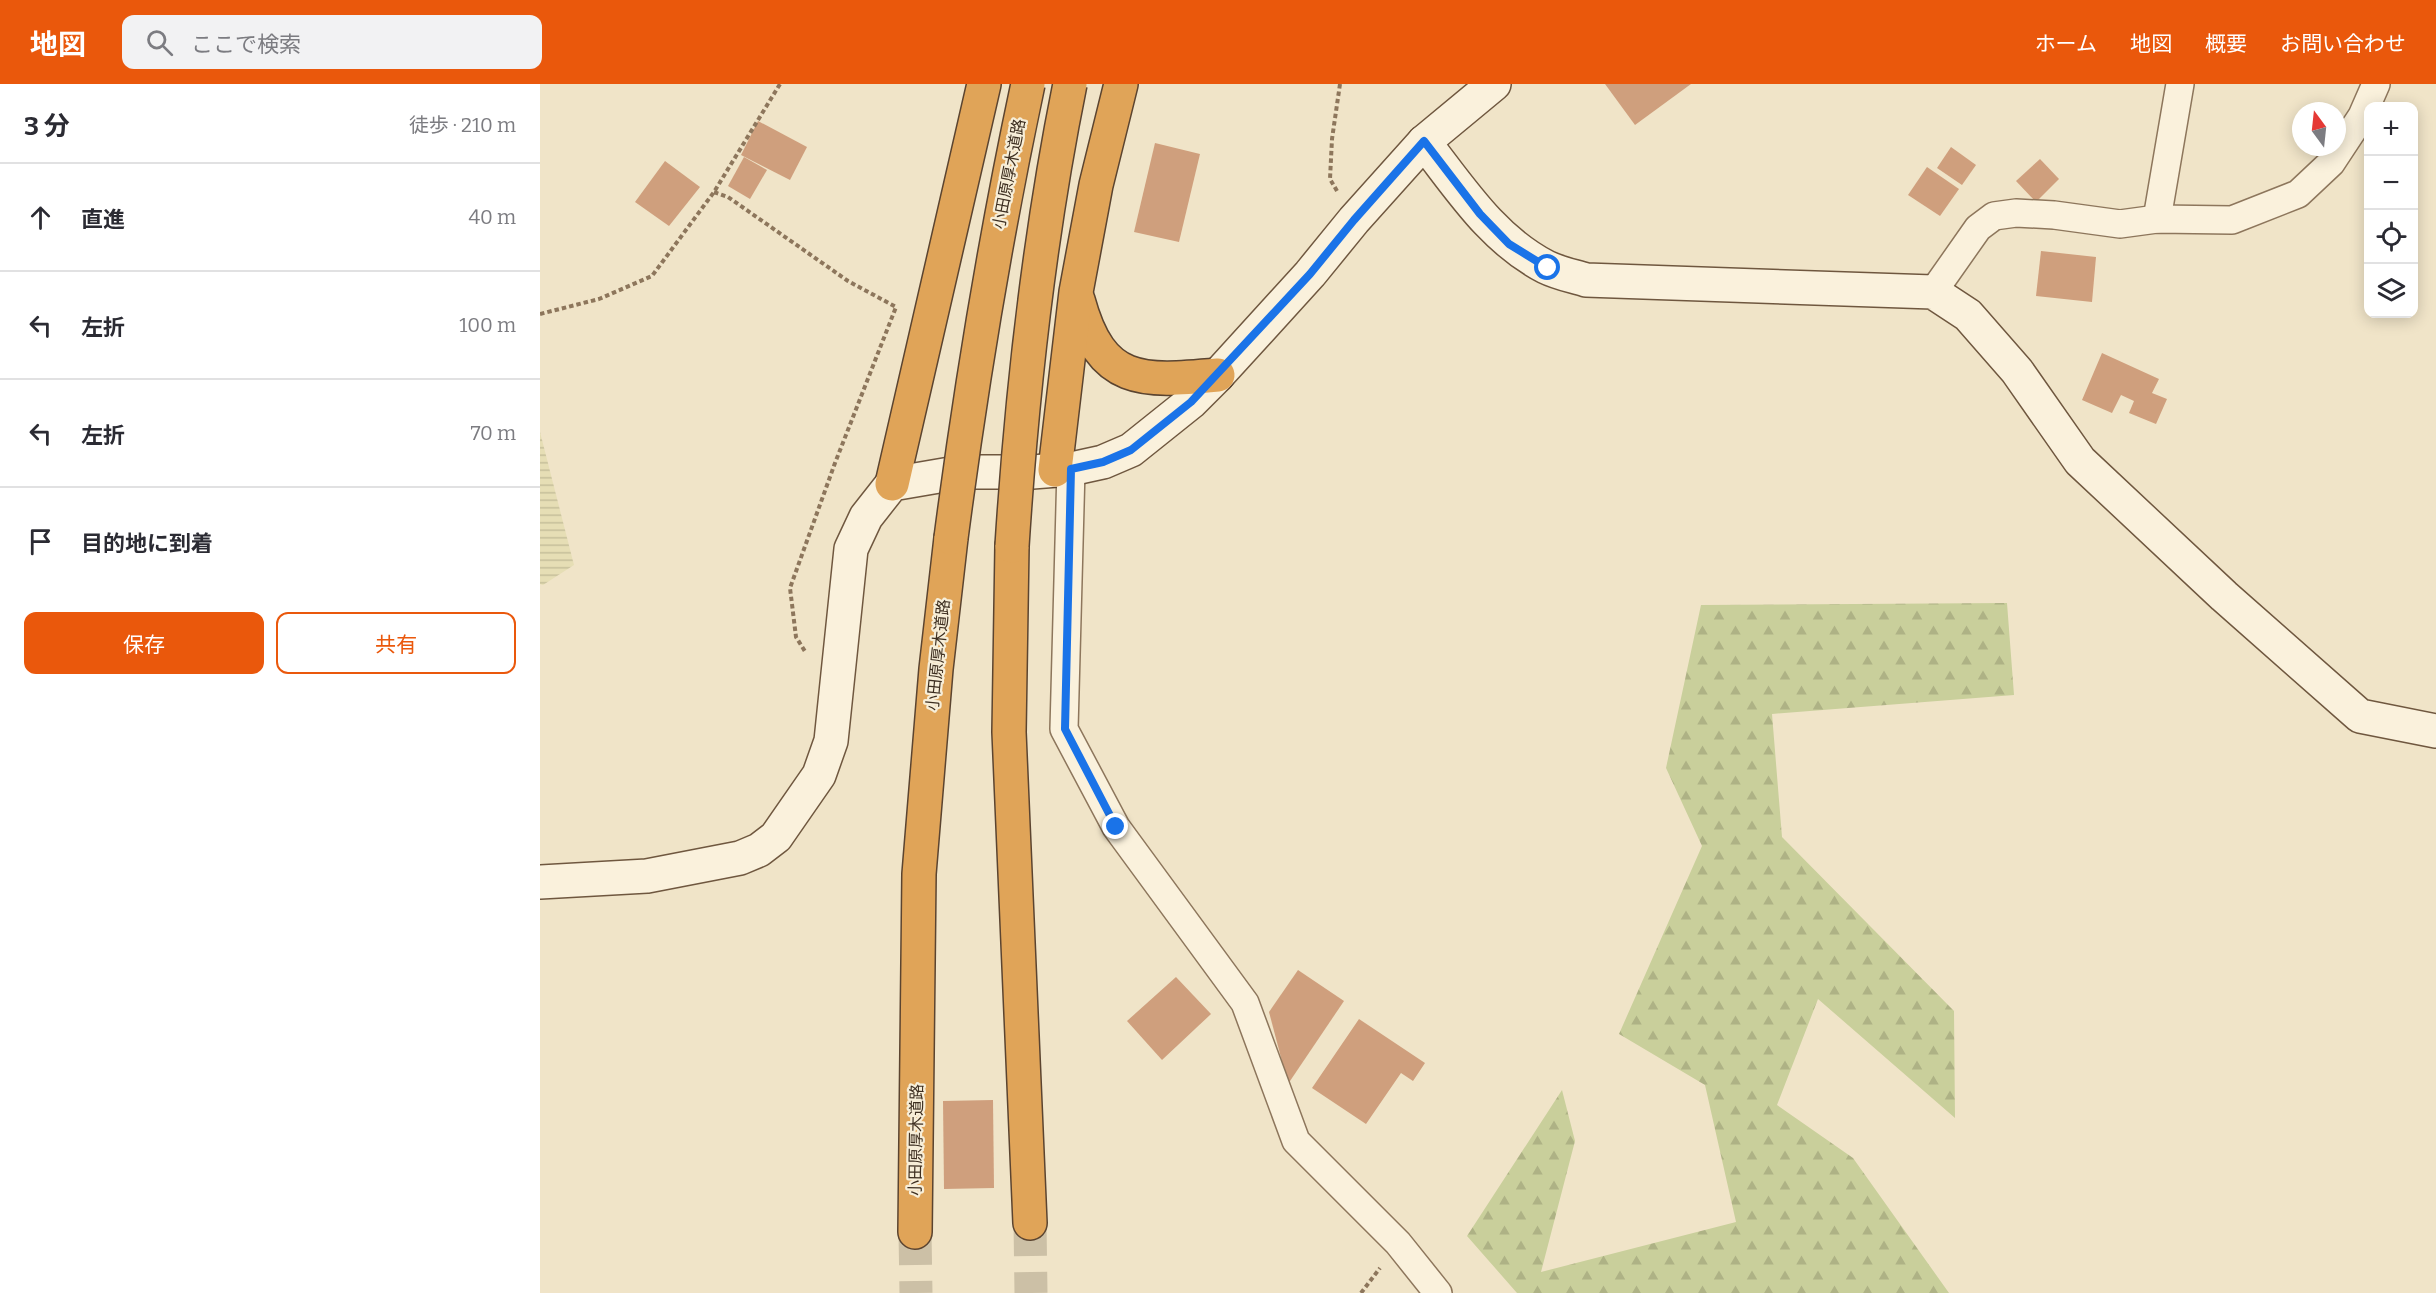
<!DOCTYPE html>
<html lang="ja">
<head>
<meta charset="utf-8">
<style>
	:root { --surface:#fff; --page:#f2f2f3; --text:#2b2b33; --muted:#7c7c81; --line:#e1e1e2; --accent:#ea580c }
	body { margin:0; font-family:Bitter,"Noto Sans JP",serif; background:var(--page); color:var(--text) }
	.controls { position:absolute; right:18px; top:18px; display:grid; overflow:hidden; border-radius:12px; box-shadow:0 3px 15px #0003 }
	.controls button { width:54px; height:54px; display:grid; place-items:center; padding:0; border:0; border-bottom:2px solid var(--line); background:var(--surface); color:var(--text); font:30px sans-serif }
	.compass { position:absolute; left:1752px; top:18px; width:54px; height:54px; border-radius:50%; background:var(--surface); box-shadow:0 3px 15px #0003; rotate:345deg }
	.stop { position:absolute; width:18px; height:18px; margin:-14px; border:4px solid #1a73e8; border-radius:50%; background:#fff }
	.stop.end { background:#1a73e8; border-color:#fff; box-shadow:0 2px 6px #0008 }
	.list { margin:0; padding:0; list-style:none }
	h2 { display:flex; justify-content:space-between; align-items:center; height:78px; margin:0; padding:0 24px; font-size:26px }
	h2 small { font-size:20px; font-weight:400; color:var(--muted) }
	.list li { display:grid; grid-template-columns:39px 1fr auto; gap:18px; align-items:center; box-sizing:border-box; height:108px; padding:0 24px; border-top:2px solid var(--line) }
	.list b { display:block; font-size:22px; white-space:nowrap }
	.list em { font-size:20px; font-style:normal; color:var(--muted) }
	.actions { display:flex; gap:12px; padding:18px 24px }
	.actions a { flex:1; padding:14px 0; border:2px solid var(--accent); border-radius:12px; text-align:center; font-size:21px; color:var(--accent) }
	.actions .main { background:var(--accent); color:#fff }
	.icon { flex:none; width:33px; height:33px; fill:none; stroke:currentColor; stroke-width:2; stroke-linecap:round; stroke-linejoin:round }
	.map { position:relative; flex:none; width:1896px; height:1209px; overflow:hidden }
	header { display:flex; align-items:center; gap:36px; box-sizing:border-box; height:84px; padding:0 30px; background:var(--accent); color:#fff }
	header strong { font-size:28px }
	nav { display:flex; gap:33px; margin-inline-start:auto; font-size:21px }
	.search { width:420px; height:54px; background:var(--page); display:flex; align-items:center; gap:15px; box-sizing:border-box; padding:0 21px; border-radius:12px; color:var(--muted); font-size:22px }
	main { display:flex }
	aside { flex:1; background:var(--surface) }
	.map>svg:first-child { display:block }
	.farmland { fill:url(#farmland-rules) }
	.forest { fill:url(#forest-firs) }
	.building { fill:#cf9f7d }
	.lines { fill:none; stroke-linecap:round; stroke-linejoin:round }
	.highway-tunnel { stroke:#ccc0a6; stroke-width:33; stroke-dasharray:33 16; stroke-linecap:butt }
	.street-casing { stroke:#8d765c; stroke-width:30 }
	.secondary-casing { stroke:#6f573f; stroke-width:36 }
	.highway-casing { stroke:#5b4430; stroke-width:36 }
	.path { stroke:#8d765c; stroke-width:4; stroke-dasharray:4.5 3; stroke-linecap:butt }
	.street { stroke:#faf1dc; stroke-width:27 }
	.secondary { stroke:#faf1dc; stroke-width:33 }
	.highway { stroke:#e0a458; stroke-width:33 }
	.highway-bridge-casing { stroke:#5b4430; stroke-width:36; stroke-linecap:butt }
	.highway-bridge { stroke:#e0a458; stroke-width:33 }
	.route { stroke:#1a73e8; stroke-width:8 }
	.labels { text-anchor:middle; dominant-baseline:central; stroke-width:4.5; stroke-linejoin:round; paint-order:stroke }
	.street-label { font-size:16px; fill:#3d2e20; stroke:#f7eed8 }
</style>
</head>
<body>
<header>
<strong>地図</strong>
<div class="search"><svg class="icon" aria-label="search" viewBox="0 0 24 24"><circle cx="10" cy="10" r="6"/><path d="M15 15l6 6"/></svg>ここで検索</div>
<nav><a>ホーム</a><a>地図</a><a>概要</a><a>お問い合わせ</a></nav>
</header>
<main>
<aside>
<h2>3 分<small>徒歩 · 210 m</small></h2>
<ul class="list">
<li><svg class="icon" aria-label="ahead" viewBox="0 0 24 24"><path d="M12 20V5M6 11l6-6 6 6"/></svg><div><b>直進</b></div><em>40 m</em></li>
<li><svg class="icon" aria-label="left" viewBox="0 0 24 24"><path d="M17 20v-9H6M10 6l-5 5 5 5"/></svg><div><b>左折</b></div><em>100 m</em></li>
<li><svg class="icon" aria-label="left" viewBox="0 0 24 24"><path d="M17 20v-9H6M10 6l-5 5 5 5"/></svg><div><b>左折</b></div><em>70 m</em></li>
<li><svg class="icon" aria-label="arrive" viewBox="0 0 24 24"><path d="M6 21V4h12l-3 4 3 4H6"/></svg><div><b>目的地に到着</b></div></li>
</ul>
<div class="actions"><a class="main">保存</a><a>共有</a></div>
</aside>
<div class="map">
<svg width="1896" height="1209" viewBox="0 0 1896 1209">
	<defs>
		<pattern id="farmland-rules" width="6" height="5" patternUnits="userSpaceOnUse" patternTransform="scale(1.5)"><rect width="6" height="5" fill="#e6deb5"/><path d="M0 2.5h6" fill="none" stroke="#c6bf9b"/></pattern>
		<pattern id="forest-firs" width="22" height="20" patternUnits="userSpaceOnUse" patternTransform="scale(1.5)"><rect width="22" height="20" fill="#c9cf9b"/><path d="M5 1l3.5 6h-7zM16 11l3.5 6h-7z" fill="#aeb285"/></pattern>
	</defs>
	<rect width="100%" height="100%" fill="#f0e4c8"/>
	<path class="farmland" d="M0 348 34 481 3 501 0 500Z"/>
	<path class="forest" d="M1467 519 1474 611 1232 630 1242 753 1414 927 1415 1034 1278 915 1237 1021 1313 1074 1409 1209H977L927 1152 1022 1006 1035 1057 1001 1188 1196 1138 1165 1001 1079 950 1162 762 1126 684 1161 521Z"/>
	<g class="building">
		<path d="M1065 0H1151L1095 41Z"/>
		<path d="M218 37 267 63 250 96 201 71Z"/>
		<path d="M615 59 660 70 639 158 594 148Z"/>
		<path d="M1411 63 1436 81 1422 101 1397 84Z"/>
		<path d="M204 73 227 86 210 115 188 102Z"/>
		<path d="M1500 75 1519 95 1496 118 1476 97Z"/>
		<path d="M125 77 160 103 129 142 95 118Z"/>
		<path d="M1387 83 1419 105 1400 132 1368 111Z"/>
		<path d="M1501 167 1556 173 1552 218 1496 212Z"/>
		<path d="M1562 269 1619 295 1612 309 1627 315 1616 340 1589 329 1594 317 1581 311 1572 329 1542 316Z"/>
		<path d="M758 886 804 917 748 1000 729 928Z"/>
		<path d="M636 893 671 930 622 976 587 937Z"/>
		<path d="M819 935 885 979 873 997 861 989 826 1040 772 1004Z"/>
		<path d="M453 1016 454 1104 404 1105 403 1017Z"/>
	</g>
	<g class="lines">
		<g class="highway-tunnel">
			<path d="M490 1139 491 1209"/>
			<path d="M375 1148 376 1209"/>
		</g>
		<defs>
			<g id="street">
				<path d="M1617 135 1640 0"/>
				<path d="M1393 208 1438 144 1454 132 1476 129 1514 131 1580 140 1617 135 1692 136 1758 110 1791 79 1822 32 1836 0"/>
				<path d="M531 385 524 645 576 743 705 919 756 1057 858 1159 898 1209"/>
			</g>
			<g id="secondary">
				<path d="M884 58C920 104 952 155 1006 183 1018 189 1033 192 1046 196L1393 208 1428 231 1477 287 1540 377 1684 512 1820 632 1896 647"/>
				<path d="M0 798 107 792 200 774 219 766 236 753 279 691 291 657 311 465 326 433 352 400 422 388H492L531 385 563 378 591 366 651 318 678 291 770 190 814 136 884 58 954 0"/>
			</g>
			<g id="highway">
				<path d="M538 216C561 301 601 298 678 291"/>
				<path d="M515 386 536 208 556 101 581 0"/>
				<path d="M352 400 444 0"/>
				<path d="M472 462 469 648 490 1139"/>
				<path d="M375 1148 379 790 396 585 411 454"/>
			</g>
		</defs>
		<use href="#street" class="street-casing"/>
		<use href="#secondary" class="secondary-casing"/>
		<use href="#highway" class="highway-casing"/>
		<g class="path">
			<path d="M797 107 790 95 792 55 800 0"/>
			<path d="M174 108 188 113 308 197 356 223 295 379 250 504 256 553 266 569"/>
			<path d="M0 230 59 215 112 192 174 108 240 0"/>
			<path d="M821 1209 840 1184"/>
		</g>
		<use href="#street" class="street"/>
		<use href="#secondary" class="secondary"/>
		<use href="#highway" class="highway"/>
		<defs>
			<g id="highway-bridge">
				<path d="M411 454C431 301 456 150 488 0"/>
				<path d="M472 462C482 306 499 153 530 0"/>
			</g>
		</defs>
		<use href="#highway-bridge" class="highway-bridge-casing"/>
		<use href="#highway-bridge" class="highway-bridge"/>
	</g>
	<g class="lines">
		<path class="route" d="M576 743 525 645 531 385 563 378 591 366 651 318 770 190 814 136 884 57 940 130 969 160 1008 184"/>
	</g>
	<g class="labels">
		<g class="street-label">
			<text transform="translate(469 90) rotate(-79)">小田原厚木道路</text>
			<text transform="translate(398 571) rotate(-84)">小田原厚木道路</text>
			<text transform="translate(376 1056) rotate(-89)">小田原厚木道路</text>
		</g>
	</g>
</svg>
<div class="controls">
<button>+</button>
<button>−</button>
<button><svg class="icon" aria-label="locate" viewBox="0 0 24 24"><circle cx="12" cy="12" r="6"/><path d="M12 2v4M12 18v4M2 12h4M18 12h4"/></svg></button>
<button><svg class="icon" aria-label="layers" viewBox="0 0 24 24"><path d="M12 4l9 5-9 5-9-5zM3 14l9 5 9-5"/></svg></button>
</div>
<svg class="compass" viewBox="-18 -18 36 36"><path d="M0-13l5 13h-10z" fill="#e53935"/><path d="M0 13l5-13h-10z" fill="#7c7c81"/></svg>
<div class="stop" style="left:1008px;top:184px"></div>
<div class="stop end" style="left:576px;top:743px"></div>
</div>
</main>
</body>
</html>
